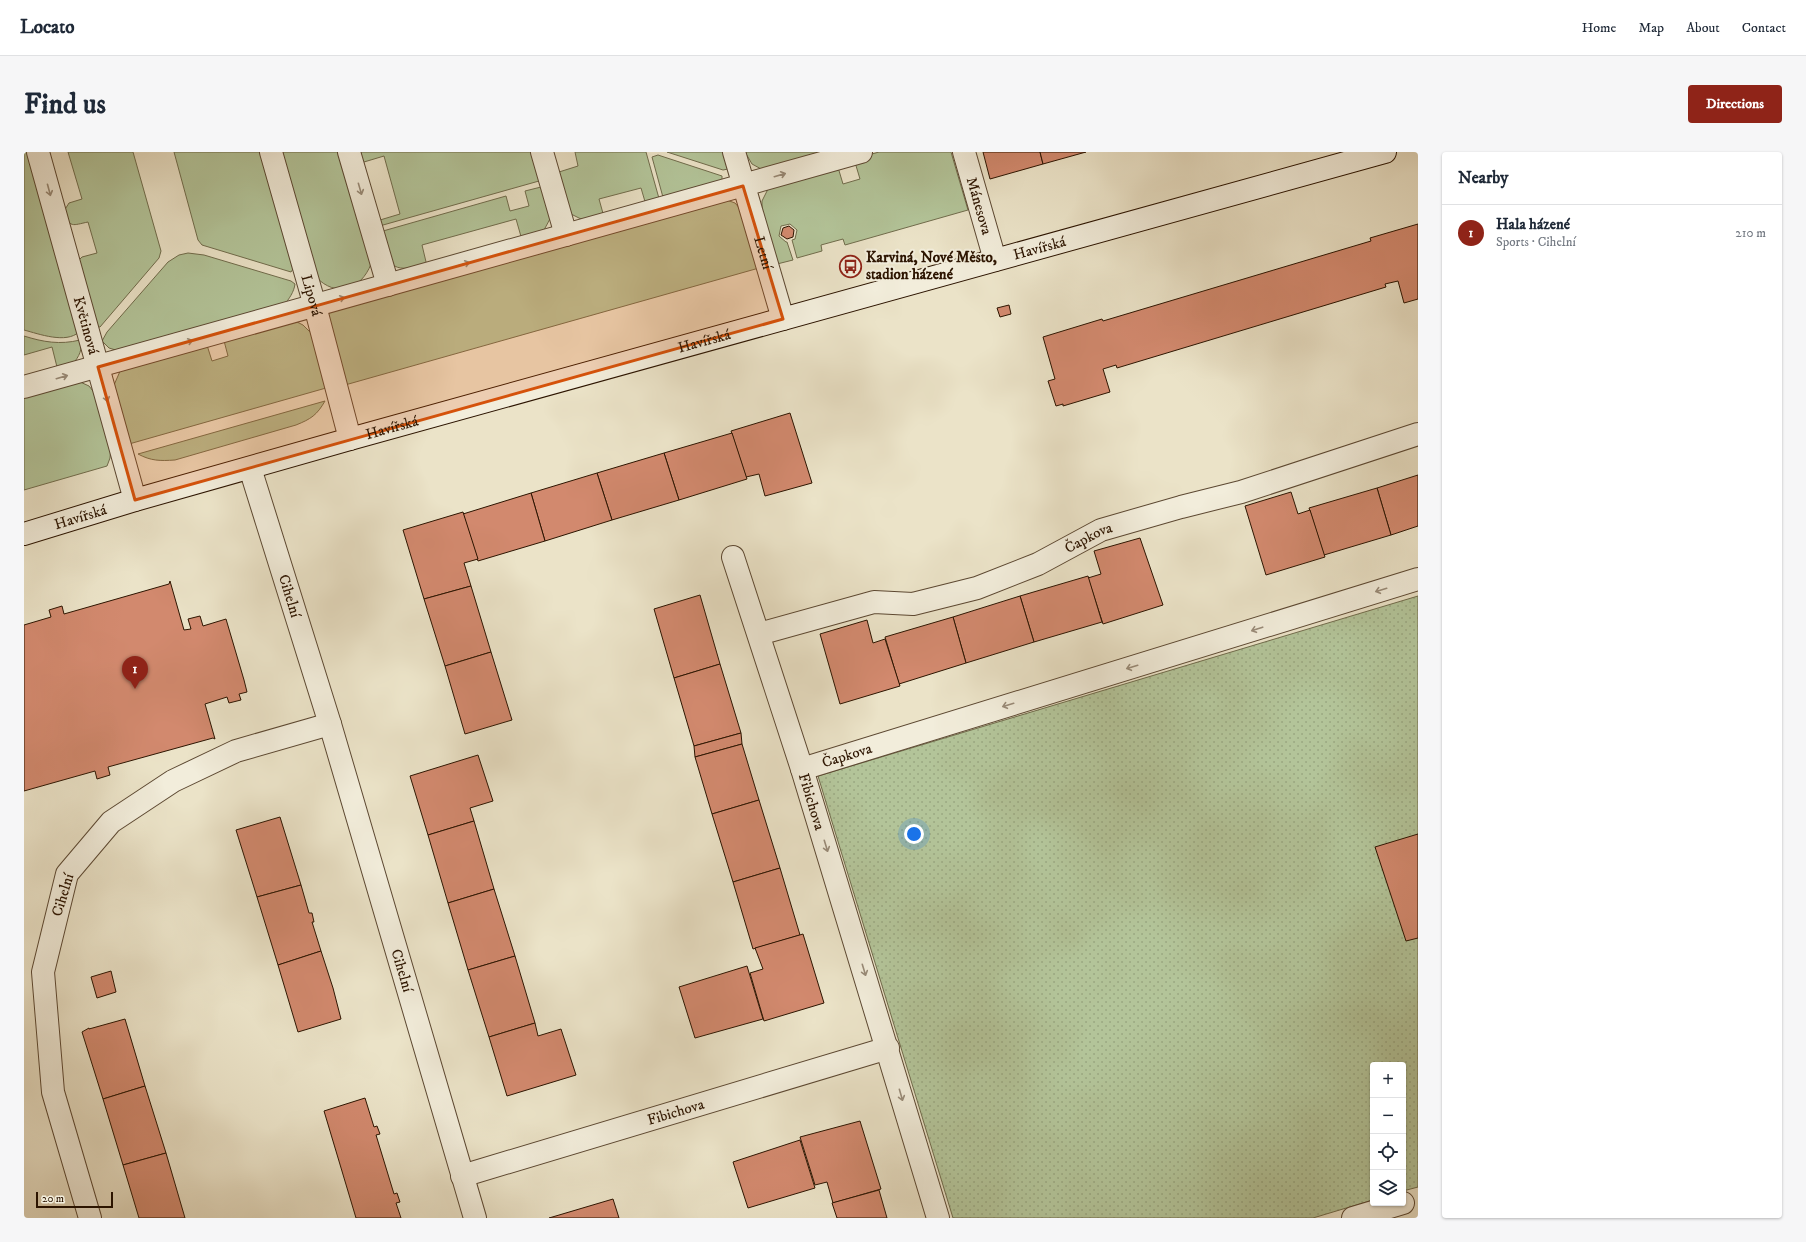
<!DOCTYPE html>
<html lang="en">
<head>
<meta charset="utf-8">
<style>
	:root { --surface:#fff; --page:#f6f6f7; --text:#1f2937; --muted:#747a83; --line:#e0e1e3; --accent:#8f2418 }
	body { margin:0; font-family:"IM FELL DW Pica",serif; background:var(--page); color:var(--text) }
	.controls { position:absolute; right:12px; bottom:12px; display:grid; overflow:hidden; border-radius:4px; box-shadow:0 1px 3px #0004 }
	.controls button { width:36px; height:36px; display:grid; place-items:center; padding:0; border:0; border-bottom:1px solid var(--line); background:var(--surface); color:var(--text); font:20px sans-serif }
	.scale { position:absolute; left:12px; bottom:10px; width:77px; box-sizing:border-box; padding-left:4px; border:2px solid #2c1400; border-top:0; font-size:11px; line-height:14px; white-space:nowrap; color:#2c1400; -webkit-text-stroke:3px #f2eddb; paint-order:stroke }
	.you { position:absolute; left:890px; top:682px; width:14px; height:14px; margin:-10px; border:3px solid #fff; border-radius:50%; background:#1a73e8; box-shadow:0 0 0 6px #1a73e833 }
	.badge { display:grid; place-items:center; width:26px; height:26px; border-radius:50%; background:var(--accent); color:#fff; font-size:13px; font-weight:700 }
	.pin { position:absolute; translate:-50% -33px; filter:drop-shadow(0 1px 2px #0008) }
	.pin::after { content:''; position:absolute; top:21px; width:14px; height:12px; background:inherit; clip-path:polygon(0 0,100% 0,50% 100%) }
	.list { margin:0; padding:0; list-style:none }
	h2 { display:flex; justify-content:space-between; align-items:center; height:52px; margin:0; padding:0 16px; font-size:17px }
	h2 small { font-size:13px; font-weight:400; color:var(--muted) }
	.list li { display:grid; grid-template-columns:26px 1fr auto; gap:12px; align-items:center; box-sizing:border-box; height:56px; padding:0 16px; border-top:1px solid var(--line) }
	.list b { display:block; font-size:15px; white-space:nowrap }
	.list p { margin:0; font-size:13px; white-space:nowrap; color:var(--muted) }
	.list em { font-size:13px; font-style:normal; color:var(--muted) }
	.icon { flex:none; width:22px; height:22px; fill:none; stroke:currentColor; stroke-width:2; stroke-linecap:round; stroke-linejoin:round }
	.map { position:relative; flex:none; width:1394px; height:1066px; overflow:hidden; border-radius:4px }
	header { display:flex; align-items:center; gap:24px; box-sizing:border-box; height:56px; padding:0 20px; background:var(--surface); border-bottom:1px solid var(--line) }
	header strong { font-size:19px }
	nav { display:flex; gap:22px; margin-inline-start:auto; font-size:14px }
	.intro { display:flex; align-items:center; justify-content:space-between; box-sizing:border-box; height:96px; padding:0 24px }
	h1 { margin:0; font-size:28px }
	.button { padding:10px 18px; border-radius:4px; background:var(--accent); color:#fff; font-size:14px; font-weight:700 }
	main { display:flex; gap:24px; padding:0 24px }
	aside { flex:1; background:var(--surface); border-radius:4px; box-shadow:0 1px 3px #0004 }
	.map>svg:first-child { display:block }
	.green { fill:#b3c499; stroke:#706c4c }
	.park { fill:url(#park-dots); stroke:#706c4c }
	.building { fill:#d2896e; stroke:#2c1400 }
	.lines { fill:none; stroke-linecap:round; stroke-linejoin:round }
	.street-casing { stroke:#5c4832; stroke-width:24 }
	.secondary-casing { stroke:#2c1400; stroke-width:24 }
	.street { stroke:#f2eddb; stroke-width:22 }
	.secondary { stroke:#f2eddb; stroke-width:22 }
	.oneway { stroke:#998b78 }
	.marked { fill:#d5520b; fill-opacity:0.2; stroke:#d5520b; stroke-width:3; stroke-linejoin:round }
	.labels { text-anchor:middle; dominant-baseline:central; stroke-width:4; stroke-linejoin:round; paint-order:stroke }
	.street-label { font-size:15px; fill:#2c1400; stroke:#f2eddb }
	.poi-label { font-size:15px; font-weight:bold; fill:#2c1400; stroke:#f2eddb; text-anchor:start }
</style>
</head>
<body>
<header>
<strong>Locato</strong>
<nav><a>Home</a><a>Map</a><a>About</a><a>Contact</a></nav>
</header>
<div class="intro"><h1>Find us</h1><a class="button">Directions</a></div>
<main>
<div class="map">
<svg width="1394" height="1066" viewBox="0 0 1394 1066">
	<defs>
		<pattern id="park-dots" width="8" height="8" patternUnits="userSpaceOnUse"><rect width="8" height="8" fill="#b3c499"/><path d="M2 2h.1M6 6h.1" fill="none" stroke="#9aa882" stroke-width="1.8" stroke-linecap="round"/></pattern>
	</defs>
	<rect width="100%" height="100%" fill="#ebe3c8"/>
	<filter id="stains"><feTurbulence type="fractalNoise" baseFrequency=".005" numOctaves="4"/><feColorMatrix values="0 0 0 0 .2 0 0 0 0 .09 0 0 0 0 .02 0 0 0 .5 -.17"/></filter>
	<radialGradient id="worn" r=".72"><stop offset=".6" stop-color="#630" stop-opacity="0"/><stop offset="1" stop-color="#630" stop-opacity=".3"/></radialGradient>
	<g class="green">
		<path d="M0 0H5L55 180C42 192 15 182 0 178Z"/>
		<path d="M44 0H109L137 99 135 106 76 175H74L55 108 58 105 73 101 64 70C49 73 45 77 40 59L45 51 58 47Z"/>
		<path d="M150 0H236L269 117 267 120 178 93 174 88Z"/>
		<path d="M255 0H319L347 112C337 138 312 146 292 125Z"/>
		<path d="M331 0H511L515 29 352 75 356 68 376 62 360 4 340 10 336 9Z"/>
		<path d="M551 0H622L636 50 622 53 617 36 575 47 580 65 559 68 545 61 535 20 554 14Z"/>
		<path d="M643 0H703L704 17 699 18Z"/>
		<path d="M721 0H815L739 18 728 12Z"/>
		<path d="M855 0H927L944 58 821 93 819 87 797 93 798 99 773 106 768 88 771 87 773 78 766 72 757 74 755 84 762 90H763L769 108 753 112 738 57V49L745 35 813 12 819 32 836 27 830 7Z"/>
		<path d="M634 3 698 24V27L695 30 640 49 628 5Z"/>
		<path d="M517 35 527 65 520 78 498 88 492 67 398 93 403 114C363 120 367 116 359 79L482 44 486 59 505 54 501 39Z"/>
		<path d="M700 47 711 51 718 59 735 116 321 233 304 163 307 159Z"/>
		<path d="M164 101 180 103 267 129 271 132C270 140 265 147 260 153L95 199 85 196 78 189 83 180 144 110 155 103Z"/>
		<path d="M271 169 279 173 287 181 302 236 105 292 90 233 97 217 182 190 188 209 204 204 199 185Z"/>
		<path d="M0 184C19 190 36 193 56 188 59 198 55 204 49 212L33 215 28 195 0 203Z"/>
		<path d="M54 229 65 234 73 244 87 294 86 306 83 314 0 338V242Z"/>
		<path d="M301 249C293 263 287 267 272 273L151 308C136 309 127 309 114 302Z"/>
	</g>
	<path class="park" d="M1394 444V1035L1379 1039V913H1349V1048L1289 1066H929L794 624Z"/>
	<g class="building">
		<path d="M959 0H1016L1019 12 966 27Z"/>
		<path d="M1016 0H1062L1019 12Z"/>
		<path d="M1394 72V147L1380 151 1374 129 1361 132 1362 135 1093 216 1092 213 1079 217 1086 240 1039 254V252L1032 254 1024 229 1031 227 1019 185 1078 167 1079 169 1347 89 1346 86Z"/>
		<path d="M765 74 770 78 769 85 763 87 757 83 759 76Z"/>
		<path d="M985 153 987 162 976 165 973 156Z"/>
		<path d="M766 261 788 331 741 344 735 322 722 325 707 279Z"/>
		<path d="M708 281 723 327 655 348 640 301Z"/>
		<path d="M640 301 655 348 588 368 573 321Z"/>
		<path d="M573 321 588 368 521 389 507 341Z"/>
		<path d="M1394 323V374L1367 383 1353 336Z"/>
		<path d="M1353 336 1367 383 1300 403 1285 356Z"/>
		<path d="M1267 340 1274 362 1286 358 1301 405 1242 423 1221 354Z"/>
		<path d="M507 341 521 389 454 409 439 362Z"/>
		<path d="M439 360 454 407 440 411 447 434 400 447 379 378Z"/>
		<path d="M1116 386 1139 453 1079 472 1064 426 1077 422 1070 399Z"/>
		<path d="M1064 424 1078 470 1010 490 996 444Z"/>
		<path d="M146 429 160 478 167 477 164 467 176 464 179 474 202 467 220 528 223 540 215 542 217 548 205 551 203 545 181 552 191 587 189 586 84 615 86 623 73 627 71 619 0 639V473L27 465 25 458 38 454 40 462 145 432Z"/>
		<path d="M447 434 467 500 421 514 400 447Z"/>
		<path d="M676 443 696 512 650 526 630 457Z"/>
		<path d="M996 444 1010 490 942 511 929 465Z"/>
		<path d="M929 465 942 511 875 532 861 485Z"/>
		<path d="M843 468 849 491 861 487 876 534 816 552 796 482Z"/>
		<path d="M467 500 488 568 441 582 421 514Z"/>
		<path d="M696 512 717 581 670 594 650 526Z"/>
		<path d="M717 581 718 592 671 605 670 594Z"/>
		<path d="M718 592 735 648 688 662 671 605Z"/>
		<path d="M454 603 469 649 446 656 450 669 404 683 386 624Z"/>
		<path d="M735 648 756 716 709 730 688 662Z"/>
		<path d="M256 665 277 733 233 745 212 678Z"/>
		<path d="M450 669 470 737 424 751 404 683Z"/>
		<path d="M1394 682V786L1382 789 1351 695Z"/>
		<path d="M756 716 776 783 729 797 709 730Z"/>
		<path d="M277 733 285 761H288L290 770H288L297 799 254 813 233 745Z"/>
		<path d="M470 737 491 804 444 818 424 751Z"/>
		<path d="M779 782 800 851 740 869 726 821 739 817 731 796Z"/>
		<path d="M297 799 309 836 317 867 274 880 254 813Z"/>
		<path d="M491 804 511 871 465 885 444 818Z"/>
		<path d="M723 814 739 867 671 886 655 835Z"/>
		<path d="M87 819 92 840 73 846 67 825Z"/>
		<path d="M101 867 121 934 79 947 58 880 65 876V877Z"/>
		<path d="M511 871 514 884 537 877 552 923 483 944 465 885Z"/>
		<path d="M121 934 142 1001 99 1013 79 947Z"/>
		<path d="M341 946 350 975 353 974 356 982 352 983 370 1042 373 1041 376 1050 372 1051 377 1066H332L300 959Z"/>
		<path d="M836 969 857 1037 809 1051 803 1030 791 1033 776 985Z"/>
		<path d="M776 988 791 1036 724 1056 709 1010Z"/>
		<path d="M142 1001 161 1066H115L99 1013Z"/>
		<path d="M855 1038 863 1066H813L808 1051Z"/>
		<path d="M589 1047 595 1066H525Z"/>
	</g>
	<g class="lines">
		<defs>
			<g id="street">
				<path id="s1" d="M14 0 111 348"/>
				<path id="s2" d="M247 0 291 154 326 287"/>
				<path d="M325 0 364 133"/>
				<path d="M518 0 542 83"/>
				<path id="s3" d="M710 0 759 167"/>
				<path id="s4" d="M940 0 971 108"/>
				<path d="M0 235 837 0"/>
				<path id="s5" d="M226 316 306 572 451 1066"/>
				<path id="s6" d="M709 405 778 617 914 1066"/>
				<path id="s7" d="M735 482 850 450 889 452 953 436 1014 412 1077 378 1157 355 1217 340 1394 282"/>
				<path id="s8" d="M778 617 1394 427"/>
				<path id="s9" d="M438 1024 864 896"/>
				<path d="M66 1066 29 940 19 820 43 722 87 670 149 629 212 599 306 572"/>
				<path d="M1329 1066 1379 1051"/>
			</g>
			<g id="secondary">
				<path id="s10" d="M0 382 111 348 326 287 1361 0"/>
			</g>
		</defs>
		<use href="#street" class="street-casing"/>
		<use href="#secondary" class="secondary-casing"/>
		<use href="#street" class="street"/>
		<use href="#secondary" class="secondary"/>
	</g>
	<defs><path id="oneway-shaft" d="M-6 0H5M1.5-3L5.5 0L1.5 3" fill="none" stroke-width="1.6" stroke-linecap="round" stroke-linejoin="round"/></defs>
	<g class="oneway">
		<use href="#oneway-shaft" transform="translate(756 23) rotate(-16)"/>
		<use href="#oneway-shaft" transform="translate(336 37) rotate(74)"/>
		<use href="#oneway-shaft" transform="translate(25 38) rotate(75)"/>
		<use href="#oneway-shaft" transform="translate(440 112) rotate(-16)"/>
		<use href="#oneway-shaft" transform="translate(315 147) rotate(-16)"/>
		<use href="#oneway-shaft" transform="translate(163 190) rotate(-16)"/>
		<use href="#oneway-shaft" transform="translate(38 225) rotate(-16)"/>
		<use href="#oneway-shaft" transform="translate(82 244) rotate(75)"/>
		<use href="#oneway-shaft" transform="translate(1357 438) rotate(163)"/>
		<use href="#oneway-shaft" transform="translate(1233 477) rotate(162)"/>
		<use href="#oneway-shaft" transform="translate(1108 515) rotate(163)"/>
		<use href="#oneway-shaft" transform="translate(984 553) rotate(163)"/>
		<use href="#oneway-shaft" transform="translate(802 694) rotate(73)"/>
		<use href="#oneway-shaft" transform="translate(840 818) rotate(73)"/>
		<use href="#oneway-shaft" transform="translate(877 943) rotate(74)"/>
	</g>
	<path class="marked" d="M719 34 759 167 111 348 74 215Z"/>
	<defs>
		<symbol id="bus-ring" viewBox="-11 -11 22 22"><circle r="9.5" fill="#f2eddb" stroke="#8f2418" stroke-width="1.5"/><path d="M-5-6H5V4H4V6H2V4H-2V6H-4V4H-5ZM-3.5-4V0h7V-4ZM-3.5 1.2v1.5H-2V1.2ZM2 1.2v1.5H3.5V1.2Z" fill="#8f2418"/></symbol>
	</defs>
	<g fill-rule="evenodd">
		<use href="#bus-ring" x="814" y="102" width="25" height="25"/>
	</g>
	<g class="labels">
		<g class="street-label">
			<text stroke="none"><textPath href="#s4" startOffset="56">Mánesova</textPath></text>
			<text stroke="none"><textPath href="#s10" startOffset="1055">Havířská</textPath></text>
			<text stroke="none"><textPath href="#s3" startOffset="105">Letní</textPath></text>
			<text stroke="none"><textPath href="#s2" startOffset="149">Lipová</textPath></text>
			<text stroke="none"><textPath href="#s1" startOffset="180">Květinová</textPath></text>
			<text stroke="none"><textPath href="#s10" startOffset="707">Havířská</textPath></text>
			<text stroke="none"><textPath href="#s10" startOffset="383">Havířská</textPath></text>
			<text stroke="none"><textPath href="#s10" startOffset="59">Havířská</textPath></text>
			<text stroke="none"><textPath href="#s7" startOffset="347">Čapkova</textPath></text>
			<text stroke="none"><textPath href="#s5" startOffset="134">Cihelní</textPath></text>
			<text stroke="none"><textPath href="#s8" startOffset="47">Čapkova</textPath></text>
			<text stroke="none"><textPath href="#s6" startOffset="257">Fibichova</textPath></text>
			<text transform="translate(39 743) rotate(-73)">Cihelní</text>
			<text stroke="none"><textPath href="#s5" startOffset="525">Cihelní</textPath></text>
			<text stroke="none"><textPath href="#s9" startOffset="223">Fibichova</textPath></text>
		</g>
		<g class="poi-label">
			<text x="842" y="105">Karviná, Nové Město,<tspan x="842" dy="17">stadion házené</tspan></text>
		</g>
	</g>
	<rect width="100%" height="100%" filter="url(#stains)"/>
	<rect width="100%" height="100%" fill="url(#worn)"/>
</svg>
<div class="controls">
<button>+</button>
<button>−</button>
<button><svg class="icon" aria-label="locate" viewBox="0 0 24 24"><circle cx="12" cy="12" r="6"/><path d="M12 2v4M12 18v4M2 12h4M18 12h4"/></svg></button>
<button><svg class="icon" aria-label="layers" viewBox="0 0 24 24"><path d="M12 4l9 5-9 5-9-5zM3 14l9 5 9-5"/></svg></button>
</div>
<div class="scale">20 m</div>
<div class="you"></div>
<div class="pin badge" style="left:111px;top:537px">1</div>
</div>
<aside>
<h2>Nearby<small></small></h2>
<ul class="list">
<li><span class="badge">1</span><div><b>Hala házené</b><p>Sports · Cihelní</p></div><em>210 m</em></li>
</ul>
</aside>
</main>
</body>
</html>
